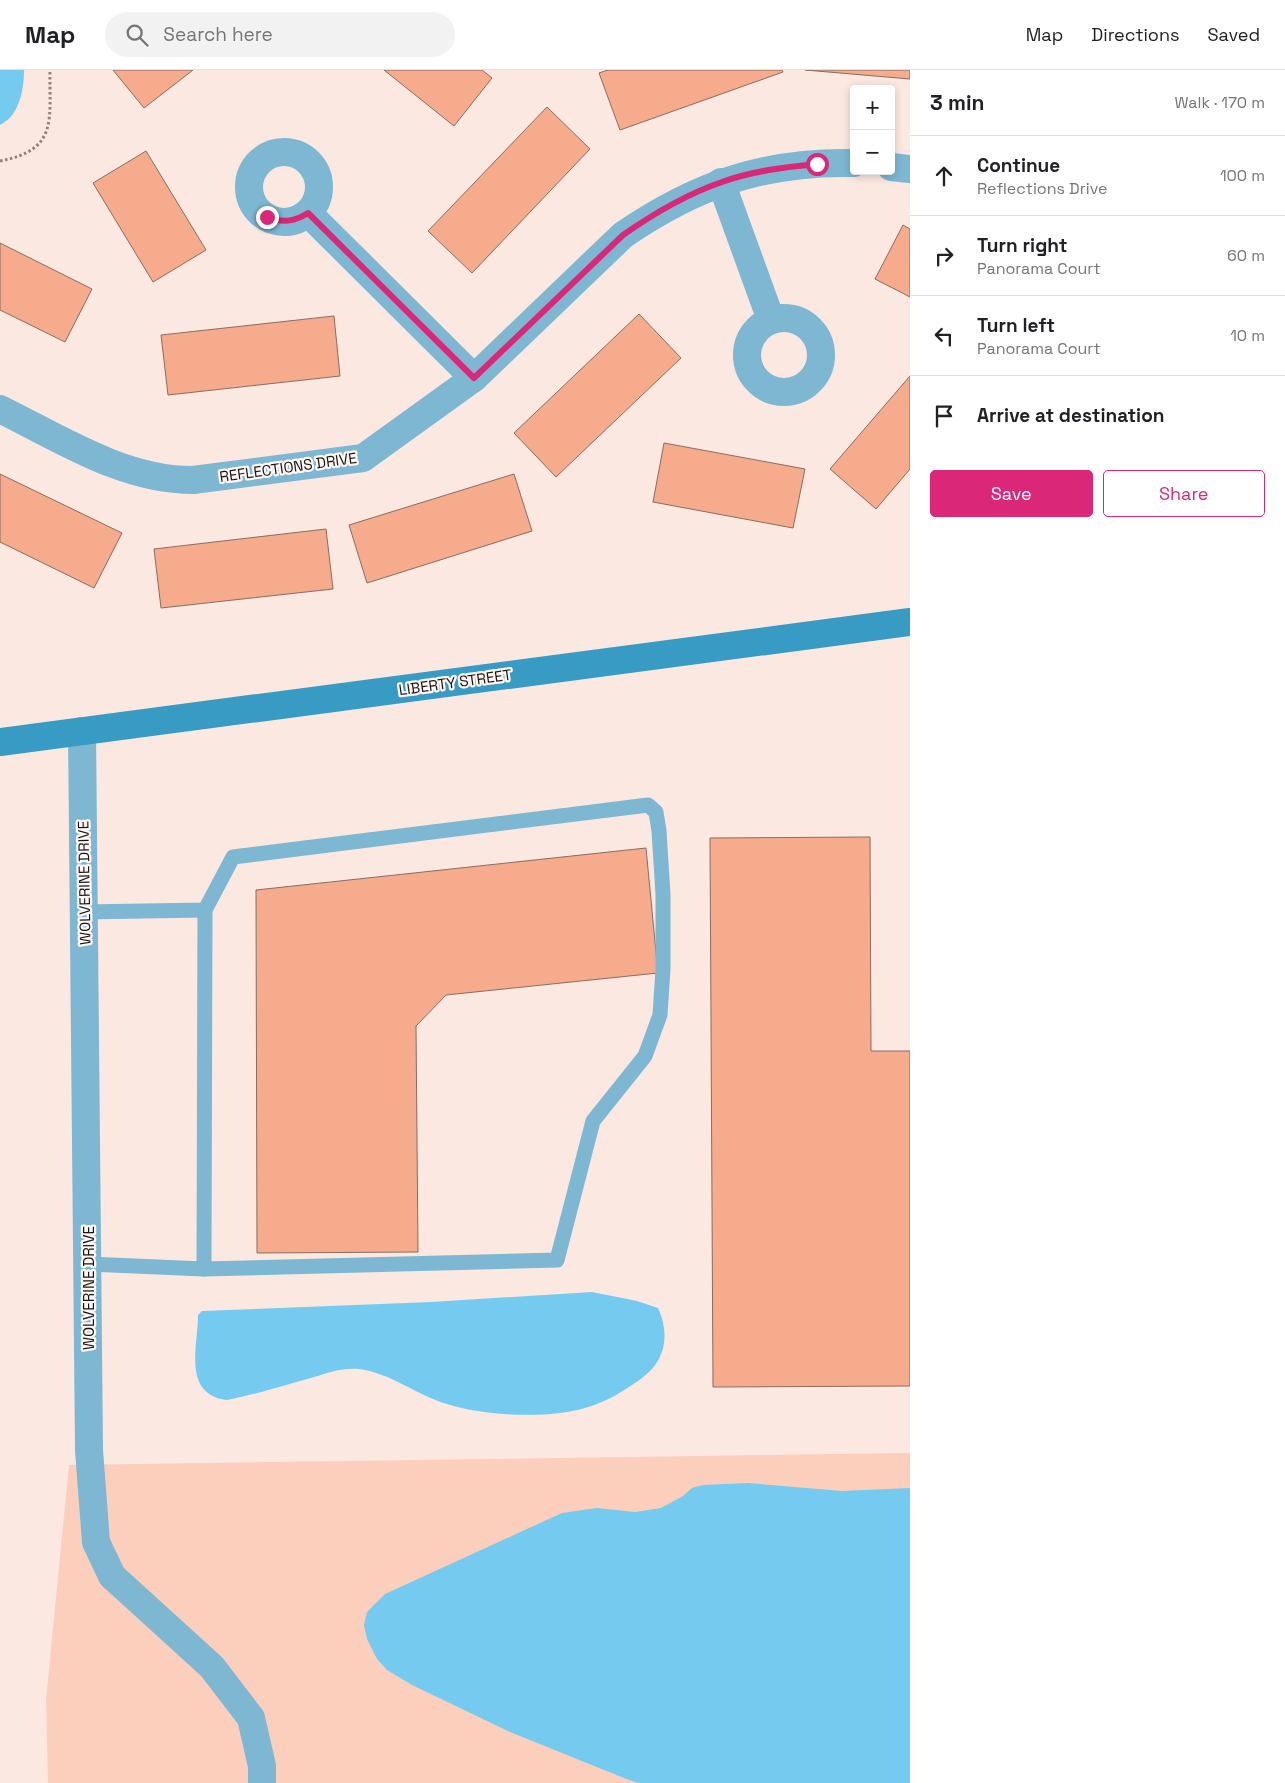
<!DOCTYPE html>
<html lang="en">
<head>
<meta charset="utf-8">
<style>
	:root { --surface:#fff; --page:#f2f2f2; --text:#202124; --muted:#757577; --line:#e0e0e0; --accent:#db2777 }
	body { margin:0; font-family:"Space Grotesk",sans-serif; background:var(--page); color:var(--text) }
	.controls { position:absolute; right:15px; top:15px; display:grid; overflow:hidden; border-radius:5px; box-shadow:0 2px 8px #0003 }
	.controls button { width:45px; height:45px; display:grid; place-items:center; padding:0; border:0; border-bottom:1px solid var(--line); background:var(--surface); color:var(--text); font:25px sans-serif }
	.stop { position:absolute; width:15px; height:15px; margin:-11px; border:4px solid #db2777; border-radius:50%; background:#fff }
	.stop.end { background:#db2777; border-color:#fff; box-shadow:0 1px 5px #0008 }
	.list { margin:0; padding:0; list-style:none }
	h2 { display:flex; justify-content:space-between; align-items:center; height:65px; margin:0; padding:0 20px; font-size:21px }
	h2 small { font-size:16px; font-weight:400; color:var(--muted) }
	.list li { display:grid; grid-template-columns:32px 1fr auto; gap:15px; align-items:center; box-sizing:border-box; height:80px; padding:0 20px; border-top:1px solid var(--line) }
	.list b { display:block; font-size:19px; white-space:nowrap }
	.list p { margin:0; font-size:16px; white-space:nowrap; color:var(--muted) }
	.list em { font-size:16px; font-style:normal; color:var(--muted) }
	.actions { display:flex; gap:10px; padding:15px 20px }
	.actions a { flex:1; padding:11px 0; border:1px solid var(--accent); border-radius:5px; text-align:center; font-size:18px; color:var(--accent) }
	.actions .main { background:var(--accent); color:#fff }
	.icon { flex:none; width:28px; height:28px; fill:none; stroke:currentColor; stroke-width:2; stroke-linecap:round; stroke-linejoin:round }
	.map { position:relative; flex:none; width:910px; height:1713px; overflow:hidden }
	header { display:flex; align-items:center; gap:30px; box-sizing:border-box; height:70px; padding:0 25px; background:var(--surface); border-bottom:1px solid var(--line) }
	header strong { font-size:24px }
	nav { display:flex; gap:28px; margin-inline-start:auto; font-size:18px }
	.search { width:350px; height:45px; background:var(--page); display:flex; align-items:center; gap:12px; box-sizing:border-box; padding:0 18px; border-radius:28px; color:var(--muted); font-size:19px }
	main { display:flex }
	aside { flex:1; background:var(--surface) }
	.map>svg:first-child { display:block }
	.green { fill:#fccebc }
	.water { fill:#75caf0 }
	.building { fill:#f6ab8d; stroke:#886d62 }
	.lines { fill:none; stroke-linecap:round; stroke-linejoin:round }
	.path { stroke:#91827c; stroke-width:3; stroke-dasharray:2.5 2.5; stroke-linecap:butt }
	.lane { stroke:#7db7d2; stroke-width:15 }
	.street { stroke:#7db7d2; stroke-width:28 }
	.secondary { stroke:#379bc3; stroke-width:28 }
	.route { stroke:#db2777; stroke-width:6 }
	.labels { text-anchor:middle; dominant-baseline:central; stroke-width:4.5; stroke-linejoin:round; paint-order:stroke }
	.street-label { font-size:15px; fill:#1c110d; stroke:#fef8f6 }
</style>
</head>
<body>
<header>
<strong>Map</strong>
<div class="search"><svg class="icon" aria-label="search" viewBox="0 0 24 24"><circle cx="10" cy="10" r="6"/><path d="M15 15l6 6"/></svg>Search here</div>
<nav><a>Map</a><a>Directions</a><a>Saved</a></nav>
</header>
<main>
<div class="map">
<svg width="910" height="1713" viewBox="0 0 910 1713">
	<rect width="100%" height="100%" fill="#fbe8e1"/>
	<path class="green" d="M910 1383V1713H48L46 1630 69 1395Z"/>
	<g class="water">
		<path d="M0 0H24C24 20 19 46 0 55Z"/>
		<path d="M592 1222 637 1231 658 1238C670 1264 666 1291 642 1308 624 1321 607 1332 585 1338 547 1349 484 1346 447 1334 416 1325 391 1303 359 1299 342 1297 324 1304 307 1309 281 1316 254 1325 227 1330 182 1324 198 1277 198 1245L202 1241 431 1232Z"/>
		<path d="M748 1413 842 1421 910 1418V1713H639L629 1710 510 1662 412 1615 387 1600 377 1589 367 1569 364 1555 367 1542 385 1524 562 1443 597 1438 635 1442 661 1438 683 1426 692 1418 703 1415Z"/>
	</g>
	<g class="building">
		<path d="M113 0H193L144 38Z"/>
		<path d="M384 0H482L492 8 454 56Z"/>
		<path d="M608 0H782L783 2 620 60 599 3Z"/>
		<path d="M805 0H910V9Z"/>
		<path d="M547 37 590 79 472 203 428 161Z"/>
		<path d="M146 81 206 180 153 212 93 113Z"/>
		<path d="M903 155 910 159V227L875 209Z"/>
		<path d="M0 173 92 219 65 272 0 240Z"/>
		<path d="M639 244 681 288 556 407 514 363Z"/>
		<path d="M334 246 340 306 168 325 161 265Z"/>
		<path d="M910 306V399L876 439 830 399Z"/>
		<path d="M664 373 805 399 793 458 653 432Z"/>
		<path d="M0 404 122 463 94 518 0 472Z"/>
		<path d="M514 404 532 461 367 513 349 455Z"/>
		<path d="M326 459 333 519 161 538 154 479Z"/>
		<path d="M870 767 871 981H910V1316L713 1317 710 768Z"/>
		<path d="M646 778 658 903 446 925 416 956 418 1182 257 1183 256 820Z"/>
	</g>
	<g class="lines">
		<path class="path" d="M0 91C59 80 49 49 50 0"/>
		<g class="lane">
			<path d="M84 842 205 840 233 787 648 735 656 742 659 761 663 824V899L660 945 645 986 593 1051 557 1190 204 1199 88 1194"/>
			<path d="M204 1199 205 840"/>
		</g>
		<g class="street">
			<circle cx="284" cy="117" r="35"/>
			<path d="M891 97 910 99"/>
			<path d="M721 112 771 250"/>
			<path d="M308 143 474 308"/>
			<circle cx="784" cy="285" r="37"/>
			<path d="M0 339C61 369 123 410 193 410L363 388 474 308 623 165C696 115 764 91 854 93"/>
			<path d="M82 661 89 1380 96 1472 112 1506 212 1597 251 1648 262 1696V1713"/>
		</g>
		<path class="secondary" d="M0 672 910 552"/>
	</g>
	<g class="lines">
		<path class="route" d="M267 147C282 153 294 152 308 143L474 308 623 165C653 144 687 124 722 112 752 101 785 97 817 94"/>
	</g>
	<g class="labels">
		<g class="street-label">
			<text transform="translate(288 397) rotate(-8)">REFLECTIONS DRIVE</text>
			<text transform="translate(455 612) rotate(-8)">LIBERTY STREET</text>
			<text transform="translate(84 813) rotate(-91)">WOLVERINE DRIVE</text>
			<text transform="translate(88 1218) rotate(-90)">WOLVERINE DRIVE</text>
		</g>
	</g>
</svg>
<div class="controls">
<button>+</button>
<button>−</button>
</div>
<div class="stop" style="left:817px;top:94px"></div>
<div class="stop end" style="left:267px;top:147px"></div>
</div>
<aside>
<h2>3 min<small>Walk · 170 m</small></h2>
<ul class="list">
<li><svg class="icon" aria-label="ahead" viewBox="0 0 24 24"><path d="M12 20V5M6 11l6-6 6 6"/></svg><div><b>Continue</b><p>Reflections Drive</p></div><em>100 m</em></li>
<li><svg class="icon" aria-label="right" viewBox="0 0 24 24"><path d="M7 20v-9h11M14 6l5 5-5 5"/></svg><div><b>Turn right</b><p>Panorama Court</p></div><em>60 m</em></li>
<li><svg class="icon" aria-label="left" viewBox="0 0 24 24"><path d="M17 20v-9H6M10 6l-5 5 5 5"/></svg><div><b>Turn left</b><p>Panorama Court</p></div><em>10 m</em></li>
<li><svg class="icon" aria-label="arrive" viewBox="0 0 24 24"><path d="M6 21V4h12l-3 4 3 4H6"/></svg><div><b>Arrive at destination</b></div></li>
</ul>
<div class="actions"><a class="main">Save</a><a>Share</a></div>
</aside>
</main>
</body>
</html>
